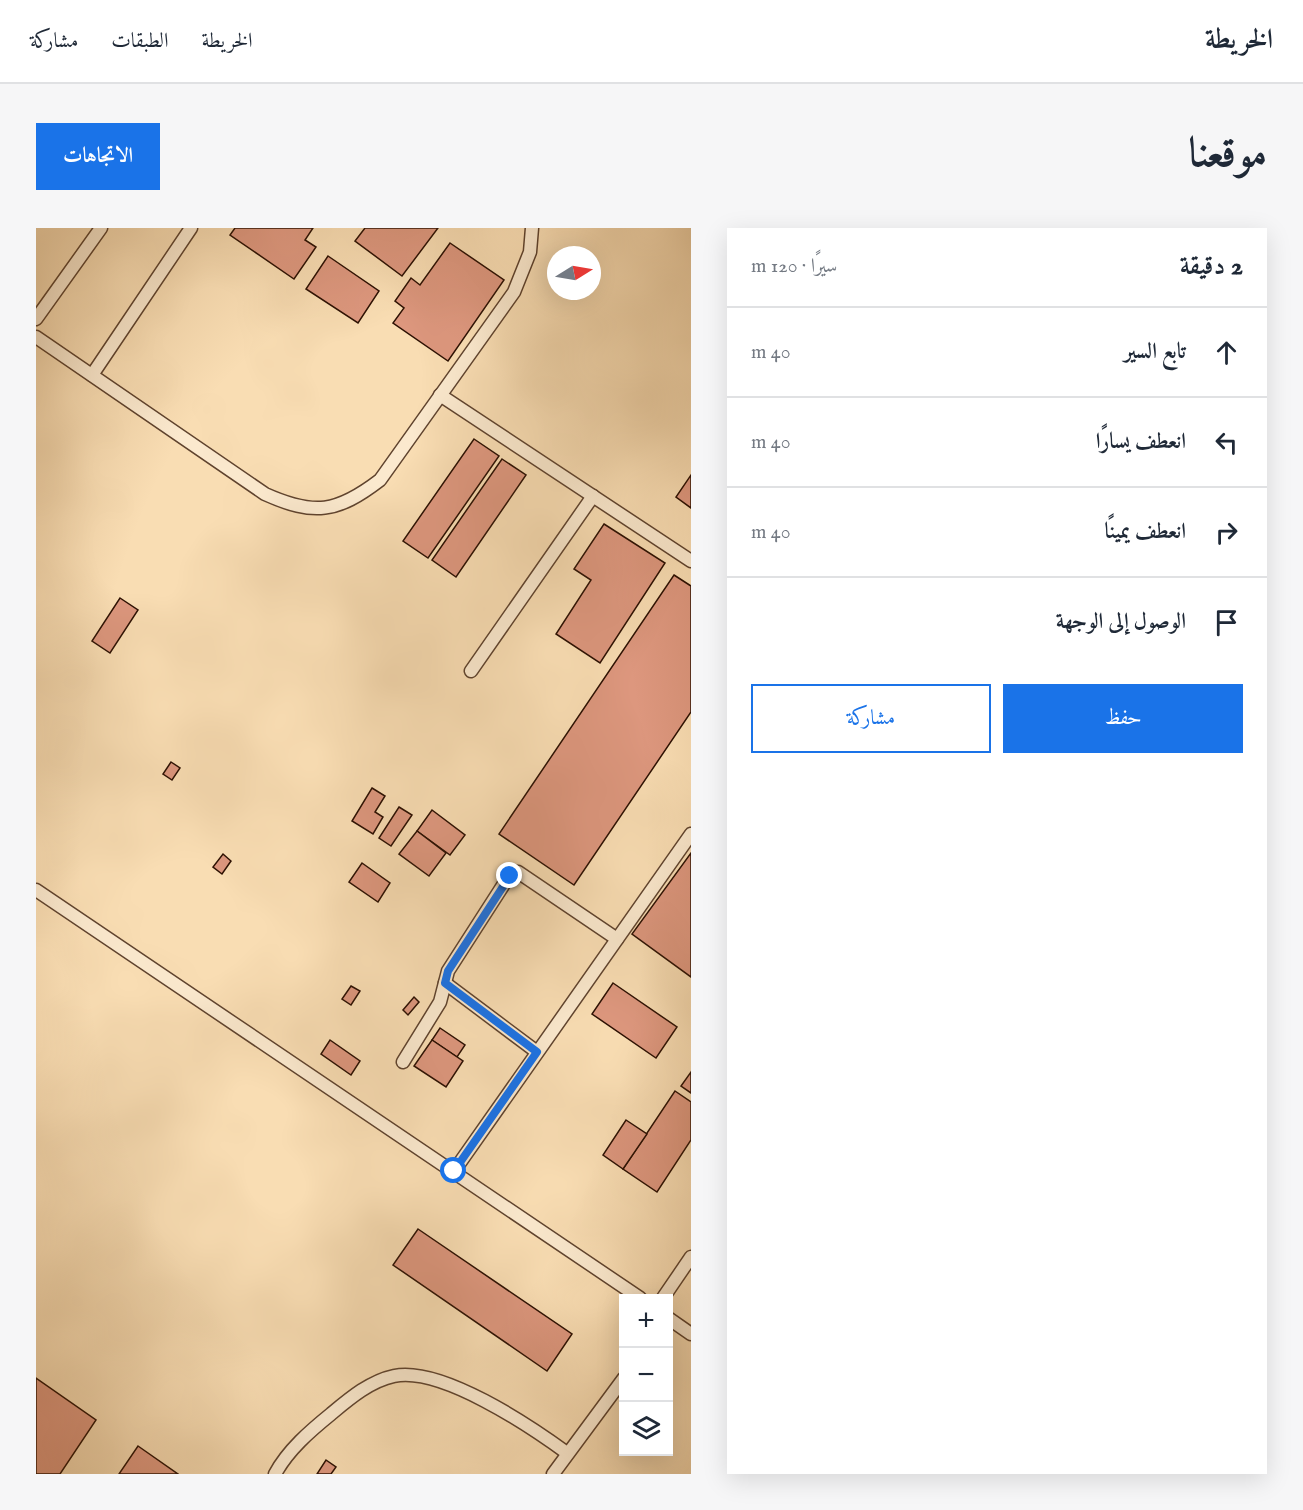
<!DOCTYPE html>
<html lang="ar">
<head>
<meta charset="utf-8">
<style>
	:root { --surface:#fff; --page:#f6f6f7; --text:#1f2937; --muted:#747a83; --line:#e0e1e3; --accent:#1a73e8 }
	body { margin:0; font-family:"IM FELL English",Amiri,serif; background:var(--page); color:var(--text); direction:rtl }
	.controls { position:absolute; right:18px; bottom:18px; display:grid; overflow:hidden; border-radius:0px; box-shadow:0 6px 24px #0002 }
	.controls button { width:54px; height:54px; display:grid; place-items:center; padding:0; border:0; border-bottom:2px solid var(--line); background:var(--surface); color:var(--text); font:30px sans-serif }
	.compass { position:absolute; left:511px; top:18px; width:54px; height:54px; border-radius:50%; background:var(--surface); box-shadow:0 6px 24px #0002; rotate:79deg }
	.stop { position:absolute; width:18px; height:18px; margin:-14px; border:4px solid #1a73e8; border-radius:50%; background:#fff }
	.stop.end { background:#1a73e8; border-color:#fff; box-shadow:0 2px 6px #0008 }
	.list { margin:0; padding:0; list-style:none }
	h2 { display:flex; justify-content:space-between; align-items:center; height:78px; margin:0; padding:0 24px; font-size:26px }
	h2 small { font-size:20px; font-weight:400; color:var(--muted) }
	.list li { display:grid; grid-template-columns:39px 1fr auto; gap:18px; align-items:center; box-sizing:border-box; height:90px; padding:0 24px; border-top:2px solid var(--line) }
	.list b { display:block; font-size:22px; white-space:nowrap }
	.list em { font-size:20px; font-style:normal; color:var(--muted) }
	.actions { display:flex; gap:12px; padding:18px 24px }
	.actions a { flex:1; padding:14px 0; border:2px solid var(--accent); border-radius:0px; text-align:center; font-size:21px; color:var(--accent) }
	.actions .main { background:var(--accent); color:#fff }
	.icon { flex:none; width:33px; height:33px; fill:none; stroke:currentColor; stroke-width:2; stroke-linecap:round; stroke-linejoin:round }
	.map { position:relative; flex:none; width:655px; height:1246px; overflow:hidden; direction:ltr; border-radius:0px }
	header { display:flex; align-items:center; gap:36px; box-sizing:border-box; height:84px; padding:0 30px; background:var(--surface); border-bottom:2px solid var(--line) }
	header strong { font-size:28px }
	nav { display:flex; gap:33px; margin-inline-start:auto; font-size:21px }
	.intro { display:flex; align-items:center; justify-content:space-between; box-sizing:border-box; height:144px; padding:0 36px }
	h1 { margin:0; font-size:42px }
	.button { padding:15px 27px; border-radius:0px; background:var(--accent); color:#fff; font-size:21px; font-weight:700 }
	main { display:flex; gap:36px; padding:0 36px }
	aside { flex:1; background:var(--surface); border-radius:0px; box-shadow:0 6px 24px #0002 }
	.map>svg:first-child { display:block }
	.building { fill:#dd977e; stroke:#2c1002; stroke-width:1.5 }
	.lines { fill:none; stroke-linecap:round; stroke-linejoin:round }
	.service-casing { stroke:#5f432e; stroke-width:15 }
	.service { stroke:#fbe9ce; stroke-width:12 }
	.route { stroke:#1a73e8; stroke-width:8 }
</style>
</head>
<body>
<header>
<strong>الخريطة</strong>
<nav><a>الخريطة</a><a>الطبقات</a><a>مشاركة</a></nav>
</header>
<div class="intro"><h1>موقعنا</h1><a class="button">الاتجاهات</a></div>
<main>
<aside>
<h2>2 دقيقة<small>سيرًا · 120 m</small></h2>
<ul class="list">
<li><svg class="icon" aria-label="ahead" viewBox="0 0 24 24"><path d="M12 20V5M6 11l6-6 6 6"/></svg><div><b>تابع السير</b></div><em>40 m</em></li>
<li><svg class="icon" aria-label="left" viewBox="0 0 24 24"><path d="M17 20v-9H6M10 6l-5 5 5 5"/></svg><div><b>انعطف يسارًا</b></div><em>40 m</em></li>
<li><svg class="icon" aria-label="right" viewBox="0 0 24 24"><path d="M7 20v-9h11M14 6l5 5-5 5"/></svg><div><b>انعطف يمينًا</b></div><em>40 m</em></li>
<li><svg class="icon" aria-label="arrive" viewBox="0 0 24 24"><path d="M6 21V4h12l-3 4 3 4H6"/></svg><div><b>الوصول إلى الوجهة</b></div></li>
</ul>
<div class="actions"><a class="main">حفظ</a><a>مشاركة</a></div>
</aside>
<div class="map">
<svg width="655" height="1246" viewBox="0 0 655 1246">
	<rect width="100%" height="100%" fill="#f9ddb3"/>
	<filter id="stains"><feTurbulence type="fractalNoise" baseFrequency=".00333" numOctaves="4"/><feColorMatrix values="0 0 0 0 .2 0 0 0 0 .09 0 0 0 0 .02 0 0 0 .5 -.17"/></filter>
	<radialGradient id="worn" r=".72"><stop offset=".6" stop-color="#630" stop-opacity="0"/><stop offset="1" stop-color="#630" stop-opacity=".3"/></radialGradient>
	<g class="building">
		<path d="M199 0H277L269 12 280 19 258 51 194 7Z"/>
		<path d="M329 0H402L366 48 319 13Z"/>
		<path d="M414 15 468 52 412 133 357 95 368 80 359 73 375 50 384 57Z"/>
		<path d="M292 28 343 63 322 95 270 61Z"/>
		<path d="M438 211 463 228 392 330 367 313Z"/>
		<path d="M466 231 490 247 420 349 396 332Z"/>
		<path d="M655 247V280L640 269Z"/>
		<path d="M568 296 629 335 564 435 520 406 555 352 538 341Z"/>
		<path d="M638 347 655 358V484L538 657 463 606Z"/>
		<path d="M84 370 102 382 74 425 56 413Z"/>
		<path d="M135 534 144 540 136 552 127 546Z"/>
		<path d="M336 560 349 568 339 584 347 589 337 606 316 593Z"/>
		<path d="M363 579 376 587 355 618 343 610Z"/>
		<path d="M396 582 429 607 414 627 381 603Z"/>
		<path d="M381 603 410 625 393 648 363 626Z"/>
		<path d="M655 625V749L596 706Z"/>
		<path d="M187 626 195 633 186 646 177 639Z"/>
		<path d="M326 635 354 655 342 674 313 654Z"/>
		<path d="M577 755 641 799 620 830 556 786Z"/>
		<path d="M315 758 324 763 315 777 306 771Z"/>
		<path d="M378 769 383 774 372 787 367 782Z"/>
		<path d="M404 800 429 817 421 829 396 812Z"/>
		<path d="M294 812 324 833 315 847 285 826Z"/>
		<path d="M396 812 427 833 410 859 378 838Z"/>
		<path d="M655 844V865L645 858Z"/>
		<path d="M639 863 655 874V912L621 964 587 941Z"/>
		<path d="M590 892 611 906 587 941 567 927Z"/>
		<path d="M382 1001 536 1106 511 1143 357 1037Z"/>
		<path d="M0 1150 60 1192 24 1246H0Z"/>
		<path d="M102 1218 142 1246H83Z"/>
		<path d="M290 1232 300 1239 295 1246H281Z"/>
	</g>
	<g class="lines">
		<defs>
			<g id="service">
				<path d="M0 91 65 0"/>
				<path d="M0 109 229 266C278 288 301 285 344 252L478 64 494 24 496 0"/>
				<path d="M56 147 155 0"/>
				<path d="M404 167 655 333"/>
				<path d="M435 443 557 268"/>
				<path d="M0 662 604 1070"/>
				<path d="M409 755 501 824"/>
				<path d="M367 834 404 774 412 743 475 645 482 644 581 711"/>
				<path d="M418 943 655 606"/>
				<path d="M627 1070 655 1029"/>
				<path d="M632 1090 655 1106"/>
				<path d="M239 1246C252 1222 274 1203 295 1186 313 1171 334 1153 358 1148 405 1138 494 1198 531 1225"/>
				<path d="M517 1246 588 1150"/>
			</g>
		</defs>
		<use href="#service" class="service-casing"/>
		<use href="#service" class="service"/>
	</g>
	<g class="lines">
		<path class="route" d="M418 943 501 824 409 755 412 743 474 648"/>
	</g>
	<rect width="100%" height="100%" filter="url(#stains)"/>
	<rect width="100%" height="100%" fill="url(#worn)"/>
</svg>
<div class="controls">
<button>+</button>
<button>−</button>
<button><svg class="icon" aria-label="layers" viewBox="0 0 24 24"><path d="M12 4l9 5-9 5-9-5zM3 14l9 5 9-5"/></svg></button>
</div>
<svg class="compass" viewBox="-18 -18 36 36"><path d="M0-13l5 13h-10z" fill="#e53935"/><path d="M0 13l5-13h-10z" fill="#747a83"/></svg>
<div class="stop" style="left:418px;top:943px"></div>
<div class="stop end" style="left:474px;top:648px"></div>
</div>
</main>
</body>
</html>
